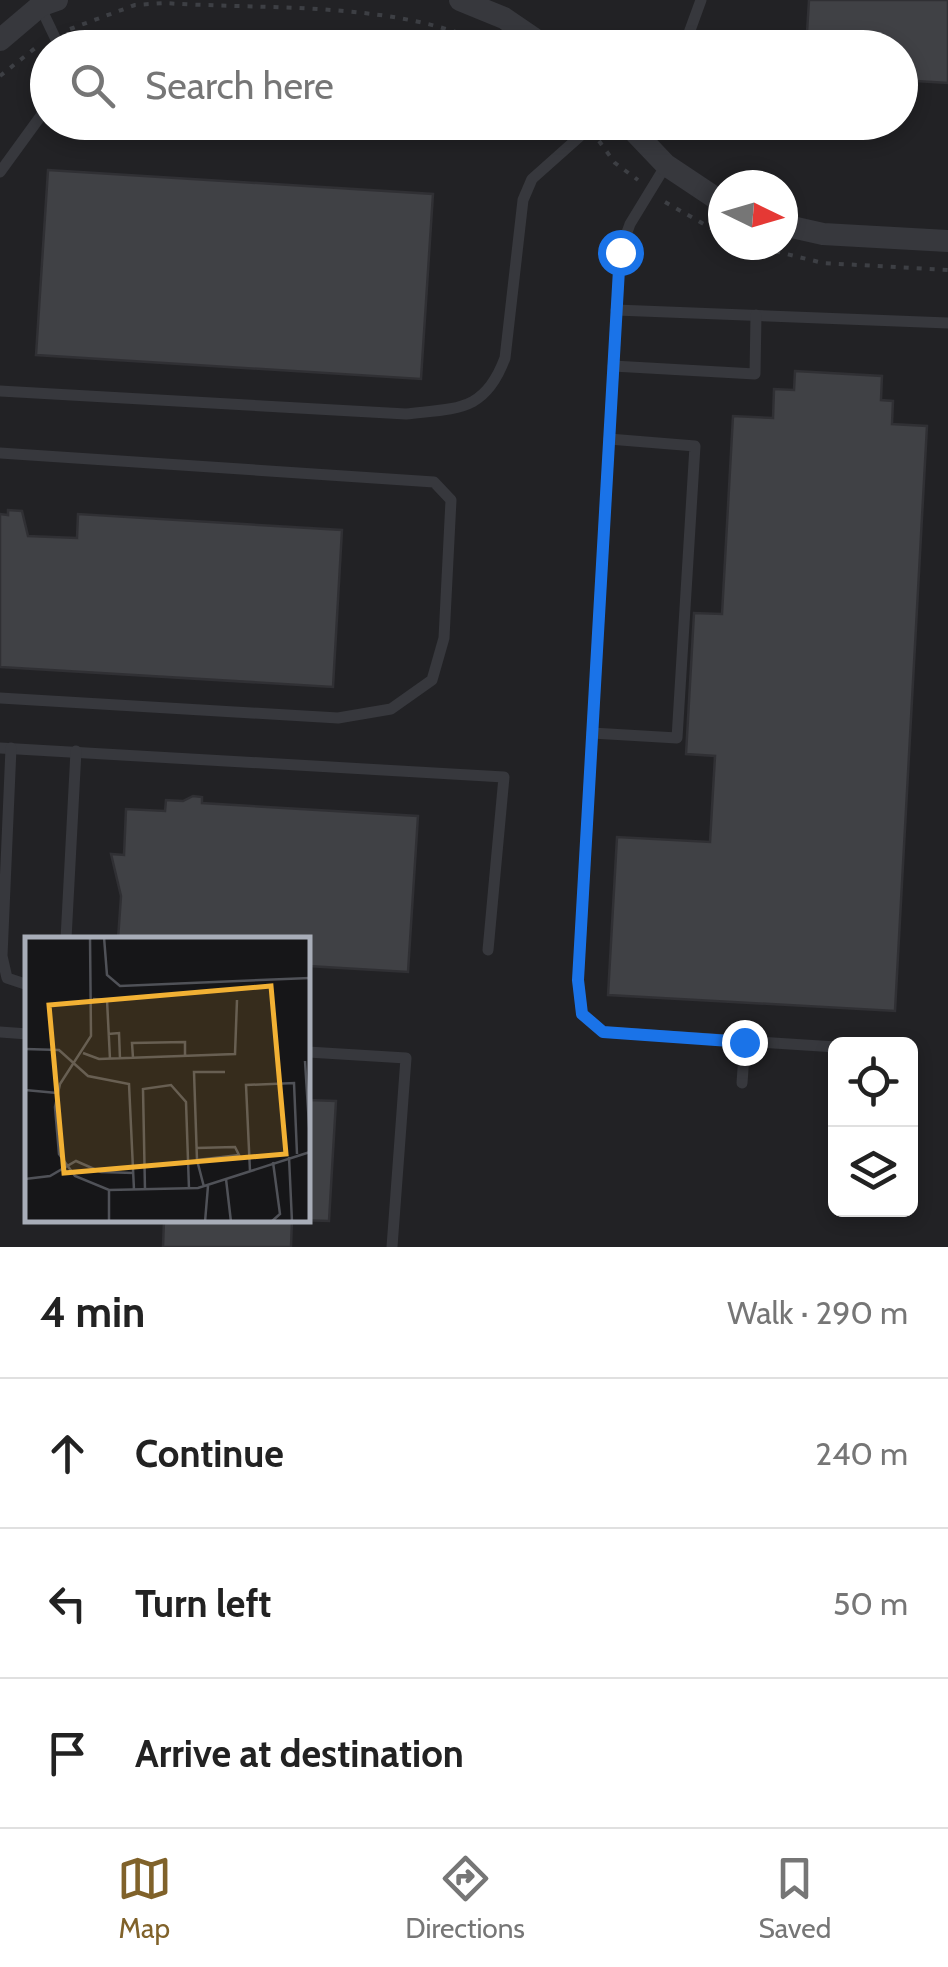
<!DOCTYPE html>
<html lang="en">
<head>
<meta charset="utf-8">
<style>
	:root { --surface:#fff; --page:#f2f2f2; --text:#222; --muted:#767676; --line:#e0e0e0; --accent:#80622a }
	body { margin:0; font-family:Cabin,sans-serif; background:var(--page); color:var(--text) }
	.controls { position:absolute; right:30px; bottom:30px; display:grid; overflow:hidden; border-radius:15px; box-shadow:0 5px 15px #0003 }
	.controls button { width:90px; height:90px; display:grid; place-items:center; padding:0; border:0; border-bottom:2px solid var(--line); background:var(--surface); color:var(--text); font:50px sans-serif }
	.compass { position:absolute; left:708px; top:170px; width:90px; height:90px; border-radius:50%; background:var(--surface); box-shadow:0 5px 15px #0003; rotate:95deg }
	.stop { position:absolute; width:30px; height:30px; margin:-22px; border:8px solid #1a73e8; border-radius:50%; background:#fff }
	.stop.end { background:#1a73e8; border-color:#fff; box-shadow:0 2px 10px #0008 }
	.list { margin:0; padding:0; list-style:none }
	h2 { display:flex; justify-content:space-between; align-items:center; height:130px; margin:0; padding:0 40px; font-size:42px }
	h2 small { font-size:32px; font-weight:400; color:var(--muted) }
	.list li { display:grid; grid-template-columns:65px 1fr auto; gap:30px; align-items:center; box-sizing:border-box; height:150px; padding:0 40px; border-top:2px solid var(--line) }
	.list b { display:block; font-size:38px; white-space:nowrap }
	.list em { font-size:32px; font-style:normal; color:var(--muted) }
	.icon { flex:none; width:55px; height:55px; fill:none; stroke:currentColor; stroke-width:2; stroke-linecap:round; stroke-linejoin:round }
	.map { position:relative; flex:none; width:948px; height:1247px; overflow:hidden }
	.search { position:absolute; background:var(--surface); box-shadow:0 5px 15px #0003; left:30px; right:30px; top:30px; height:110px; display:flex; align-items:center; gap:25px; box-sizing:border-box; padding:0 35px; border-radius:55px; color:var(--muted); font-size:38px }
	.sheet { height:580px; background:var(--surface) }
	nav { display:flex; justify-content:space-around; align-items:center; box-sizing:border-box; height:140px; border-top:2px solid var(--line); background:var(--surface); font-size:28px; color:var(--muted) }
	nav a { display:grid; justify-items:center; gap:5px }
	nav .on { color:var(--accent) }
	.map>svg:first-child { display:block }
	.built { fill:#222225; fill-rule:evenodd }
	.building { fill:#404145; stroke:#303034; stroke-width:2.5 }
	.lines { fill:none; stroke-linecap:round; stroke-linejoin:round }
	.path { stroke:#3d3f44; stroke-width:4; stroke-dasharray:5 8; stroke-linecap:butt }
	.service { stroke:#37383d; stroke-width:11 }
	.minor { stroke:#37383d; stroke-width:22 }
	.route { stroke:#1a73e8; stroke-width:12 }
	.inset-road { fill:none; stroke:#505258; stroke-width:2.5 }
	.view { fill:#f2b134; fill-opacity:0.15; stroke:#f2b134; stroke-width:5 }
	.inset-edge { fill:none; stroke:#a8adb8; stroke-width:5 }
</style>
</head>
<body>
<div class="map">
<svg width="948" height="1247" viewBox="0 0 948 1247">
	<rect width="100%" height="100%" fill="#161618"/>
	<path class="built" d="M0 0H948V1247H0ZM48 48H900V122H48ZM723 185H783V245H723ZM28 939H308V1220H28ZM836 1044H910V1210H836Z"/>
	<g class="building">
		<path d="M809 0H948V83L900 80V48H806Z"/>
		<path d="M48 170 433 194 421 379 36 355Z"/>
		<path d="M795 371 882 376 881 400 893 401 892 424 927 426 895 1011 608 995 617 837 710 842 715 756 686 754 694 613 722 614 733 416 773 418 774 389 794 390Z"/>
		<path d="M8 510 22 511 28 536 77 538 78 514 342 530 333 687 0 667V514L8 515Z"/>
		<path d="M193 796 202 797V803L418 816 408 972 308 966V939H118L121 896 111 854 124 855 126 809 165 811 166 800 183 801Z"/>
		<path d="M308 1100 336 1101 329 1221 297 1220H308Z"/>
		<path d="M164 1220H292L291 1247H163Z"/>
	</g>
	<g class="lines">
		<g class="path">
			<path d="M70 29 135 5 164 3C268 10 401 0 494 48"/>
			<path d="M0 76 39 45"/>
			<path d="M599 141 615 163 638 180"/>
			<path d="M665 202 723 235"/>
			<path d="M750 245 823 263 948 270"/>
		</g>
		<g class="service">
			<path d="M39 4 60 48"/>
			<path d="M677 48 689 33 701 0"/>
			<path d="M666 165 630 224 620 252 578 981 582 1014 603 1032 836 1047"/>
			<path d="M0 172 48 106"/>
			<path d="M616 310 948 323"/>
			<path d="M613 366 755 374 756 315"/>
			<path d="M0 391 406 414C458 408 485 412 505 358L523 200 532 179 596 122"/>
			<path d="M0 453 434 482 451 500 444 638 432 680 391 709 338 718 0 698"/>
			<path d="M592 733 677 738 695 446 609 439"/>
			<path d="M0 748 504 777 488 950"/>
			<path d="M11 748 2 956 7 978 28 985"/>
			<path d="M66 939 76 751"/>
			<path d="M0 1032 28 1034"/>
			<path d="M308 1052 406 1058 392 1247"/>
			<path d="M742 1083 745 1041"/>
		</g>
		<g class="minor">
			<path d="M460 0 504 18 548 48"/>
			<path d="M0 40 40 6 57 0"/>
			<path d="M625 122 666 165 723 203"/>
			<path d="M783 225 823 234 948 241"/>
		</g>
	</g>
	<g class="lines">
		<path class="route" d="M620 252 578 980 582 1014 603 1032 744 1042"/>
	</g>
	<g transform="translate(25 937)">
		<rect width="285" height="285" fill="#161618"/>
		<path class="inset-road" d="M65 0 66 99 35 147 30 170 34 217 50 239 84 253 173 251 285 215M79 0 82 38 95 49 285 41M68 62 82 63 85 122M83 97 94 96 95 122M0 112 34 113 63 139 104 147 109 253M58 116 74 122 210 117 212 63M108 121 107 106 160 105V120M280 124 285 204M0 153 32 156M171 211 210 210 214 218 172 223M264 220 267 285M225 234 221 148 269 146 272 217M0 242 25 239 51 224 76 235 109 236M201 242 206 285M179 250 172 223 169 135H200M84 253V285M120 253 118 152 146 148 161 165 164 252M180 285 183 249M246 285 255 277 248 225"/>
		<path class="view" d="M246 49 261 217 39 236 24 68Z"/>
		<rect width="285" height="285" class="inset-edge"/>
	</g>
</svg>
<div class="controls">
<button><svg class="icon" aria-label="locate" viewBox="0 0 24 24"><circle cx="12" cy="12" r="6"/><path d="M12 2v4M12 18v4M2 12h4M18 12h4"/></svg></button>
<button><svg class="icon" aria-label="layers" viewBox="0 0 24 24"><path d="M12 4l9 5-9 5-9-5zM3 14l9 5 9-5"/></svg></button>
</div>
<svg class="compass" viewBox="-18 -18 36 36"><path d="M0-13l5 13h-10z" fill="#e53935"/><path d="M0 13l5-13h-10z" fill="#767676"/></svg>
<div class="stop" style="left:620px;top:252px"></div>
<div class="stop end" style="left:744px;top:1042px"></div>
<div class="search"><svg class="icon" aria-label="search" viewBox="0 0 24 24"><circle cx="10" cy="10" r="6"/><path d="M15 15l6 6"/></svg>Search here</div>
</div>
<section class="sheet">
<h2>4 min<small>Walk · 290 m</small></h2>
<ul class="list">
<li><svg class="icon" aria-label="ahead" viewBox="0 0 24 24"><path d="M12 20V5M6 11l6-6 6 6"/></svg><div><b>Continue</b></div><em>240 m</em></li>
<li><svg class="icon" aria-label="left" viewBox="0 0 24 24"><path d="M17 20v-9H6M10 6l-5 5 5 5"/></svg><div><b>Turn left</b></div><em>50 m</em></li>
<li><svg class="icon" aria-label="arrive" viewBox="0 0 24 24"><path d="M6 21V4h12l-3 4 3 4H6"/></svg><div><b>Arrive at destination</b></div></li>
</ul>
</section>
<nav>
<a class="on"><svg class="icon" aria-label="map" viewBox="0 0 24 24"><path d="M3 6l6-2 6 2 6-2v14l-6 2-6-2-6 2zM9 4v14M15 6v14"/></svg>Map</a>
<a><svg class="icon" aria-label="directions" viewBox="0 0 24 24"><path d="M12 3l9 9-9 9-9-9zM9 14v-3h6M13 9l2 2-2 2"/></svg>Directions</a>
<a><svg class="icon" aria-label="saved" viewBox="0 0 24 24"><path d="M7 4h10v16l-5-4-5 4z"/></svg>Saved</a>
</nav>
</body>
</html>
